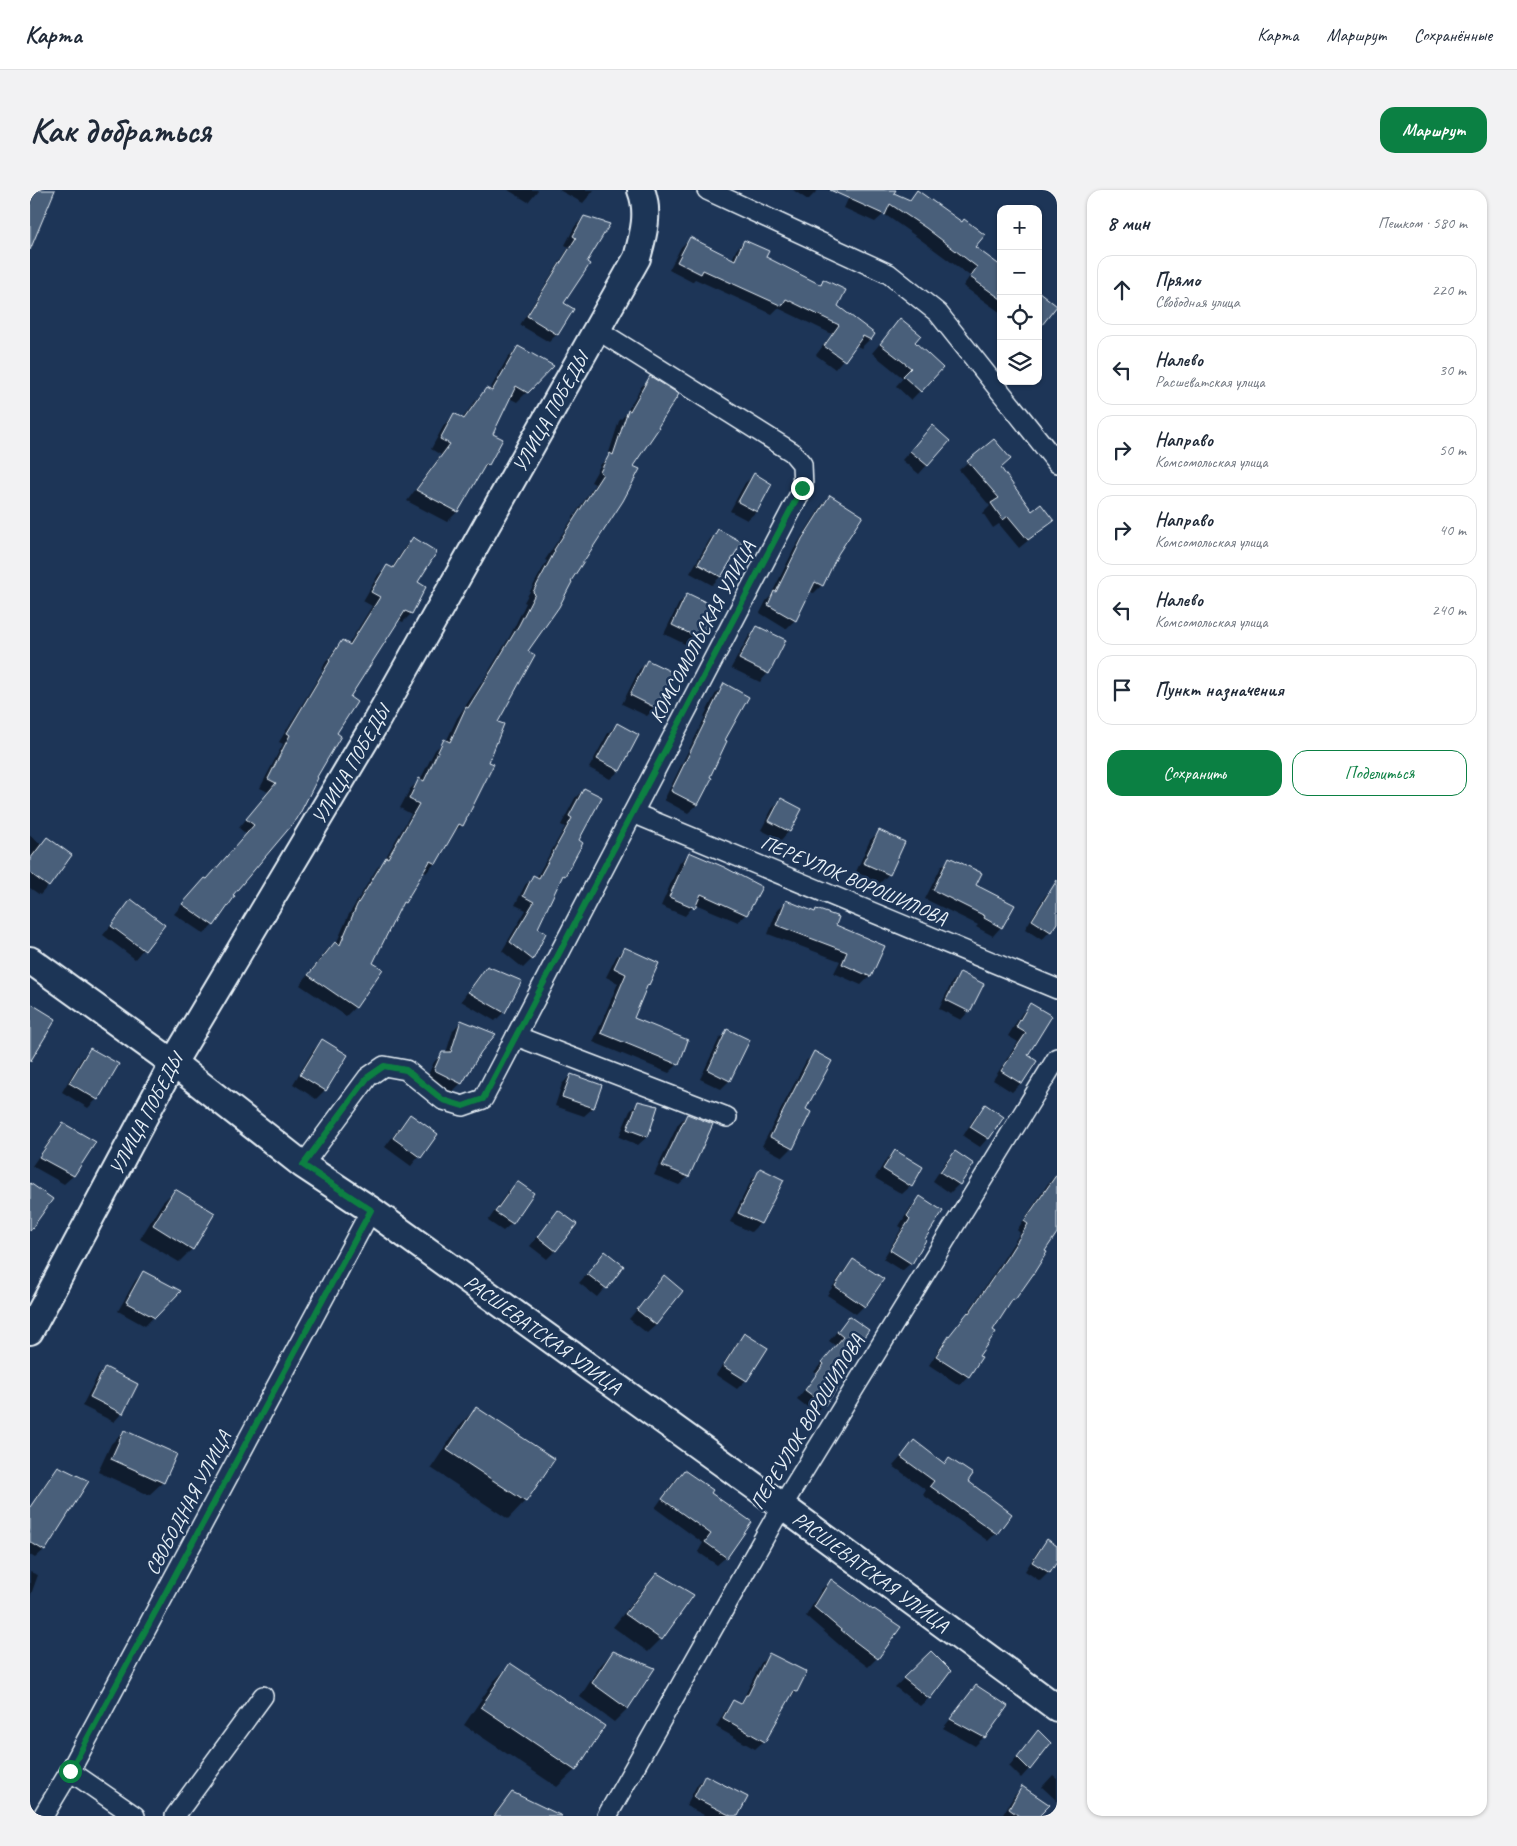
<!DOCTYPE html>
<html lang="ru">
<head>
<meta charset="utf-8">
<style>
	:root { --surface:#fff; --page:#f2f2f3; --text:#1f2937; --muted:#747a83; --line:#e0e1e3; --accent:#0b8043 }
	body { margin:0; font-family:Caveat,sans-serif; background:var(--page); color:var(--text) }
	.controls { position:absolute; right:15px; top:15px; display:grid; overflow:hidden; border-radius:10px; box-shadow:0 1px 4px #0004 }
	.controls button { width:45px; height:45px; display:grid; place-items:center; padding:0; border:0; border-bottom:1px solid var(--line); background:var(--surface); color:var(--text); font:25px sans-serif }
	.stop { position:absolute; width:15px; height:15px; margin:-11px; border:4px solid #0b8043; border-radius:50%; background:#fff }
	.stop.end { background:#0b8043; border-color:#fff; box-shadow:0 1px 5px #0008 }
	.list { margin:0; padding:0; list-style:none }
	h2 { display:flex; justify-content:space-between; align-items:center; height:65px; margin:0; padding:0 20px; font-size:21px }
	h2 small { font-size:16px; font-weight:400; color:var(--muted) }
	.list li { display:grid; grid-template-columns:32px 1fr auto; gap:15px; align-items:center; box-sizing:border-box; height:70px; margin:0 10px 10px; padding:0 10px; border:1px solid var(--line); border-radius:15px }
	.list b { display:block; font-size:19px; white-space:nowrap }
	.list p { margin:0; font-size:16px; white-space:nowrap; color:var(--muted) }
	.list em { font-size:16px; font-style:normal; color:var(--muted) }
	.actions { display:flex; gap:10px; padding:15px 20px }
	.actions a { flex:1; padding:11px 0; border:1px solid var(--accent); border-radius:15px; text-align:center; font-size:18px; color:var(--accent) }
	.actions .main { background:var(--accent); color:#fff }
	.icon { flex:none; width:28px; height:28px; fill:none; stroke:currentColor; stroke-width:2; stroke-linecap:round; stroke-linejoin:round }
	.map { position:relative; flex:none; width:1027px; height:1626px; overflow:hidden; border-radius:15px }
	header { display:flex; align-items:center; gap:30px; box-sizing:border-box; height:70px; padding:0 25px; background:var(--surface); border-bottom:1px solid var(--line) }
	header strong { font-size:24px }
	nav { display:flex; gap:28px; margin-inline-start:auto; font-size:18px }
	.intro { display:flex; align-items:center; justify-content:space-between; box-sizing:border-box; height:120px; padding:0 30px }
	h1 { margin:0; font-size:35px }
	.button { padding:12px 22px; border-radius:15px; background:var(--accent); color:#fff; font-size:18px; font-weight:700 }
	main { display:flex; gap:30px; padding:0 30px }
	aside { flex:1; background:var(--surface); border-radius:15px; box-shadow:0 1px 4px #0004 }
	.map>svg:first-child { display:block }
	.shadow { fill:#0007 }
	.building { fill:#495e7a; stroke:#e8f1f8 }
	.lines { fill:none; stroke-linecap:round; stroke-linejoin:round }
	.street-casing { stroke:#e8f1f8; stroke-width:22 }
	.secondary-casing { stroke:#e8f1f8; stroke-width:30 }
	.street { stroke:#1d3557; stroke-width:19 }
	.secondary { stroke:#1d3557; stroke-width:26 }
	.route { stroke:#0b8043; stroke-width:6 }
	.labels { text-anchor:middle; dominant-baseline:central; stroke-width:5; stroke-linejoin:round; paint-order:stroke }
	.street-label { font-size:20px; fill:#e8f1f8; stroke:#1d3557 }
</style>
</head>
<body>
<header>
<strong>Карта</strong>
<nav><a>Карта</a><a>Маршрут</a><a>Сохранённые</a></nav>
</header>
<div class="intro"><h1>Как добраться</h1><a class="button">Маршрут</a></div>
<main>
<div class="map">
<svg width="1027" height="1626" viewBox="0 0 1027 1626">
	<rect width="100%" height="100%" fill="#1d3557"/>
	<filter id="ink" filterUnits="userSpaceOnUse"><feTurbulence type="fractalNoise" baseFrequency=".02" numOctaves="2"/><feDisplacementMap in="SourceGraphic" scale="10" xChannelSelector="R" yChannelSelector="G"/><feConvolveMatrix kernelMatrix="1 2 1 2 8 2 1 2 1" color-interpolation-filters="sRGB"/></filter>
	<g filter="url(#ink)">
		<g class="shadow">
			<path d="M478 0H508L498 12Z"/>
			<path d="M529 0H564L553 13Z"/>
			<path d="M763 0H788L778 10Z"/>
			<path d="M822 0H854L878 11 887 2 932 33 943 57 971 77V123L933 96 940 86 887 47 854 24 845 32 814 18Z"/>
			<path d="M554 27 532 114 527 144 519 152 490 135 539 57 535 55 545 36Z"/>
			<path d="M660 49 702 70 706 60 714 51 734 68 789 95 794 91 807 117 840 149 831 158 825 155 805 179 786 165 802 144 748 118 742 124 665 89 662 92 639 80 651 57Z"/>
			<path d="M870 130 884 152 912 178 881 210 866 196 873 188 842 163Z"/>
			<path d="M488 157 522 177 487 212 479 208 462 245 458 275 449 283 427 322 417 332 377 311 411 265 401 259 414 235 424 225 432 229 446 210 456 199 459 201 478 167Z"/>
			<path d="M621 188 601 276 539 392 497 462 466 532 432 635 422 644 405 673 396 683 393 681 374 712 368 718 341 774 325 817 316 826 270 795 295 762 305 753 306 754 318 726 347 678 353 672 381 624 370 618 380 599 390 590 405 560 415 551 416 552 427 528 454 489 480 446 496 413 494 412 517 371 515 370 565 294 561 292 571 274 577 269 589 231 595 225 611 197Z"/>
			<path d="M894 245 919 251 889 284 872 270Z"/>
			<path d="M938 272 970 278 1002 323 1022 331 989 358 969 334 963 338 953 323 960 316 929 280Z"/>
			<path d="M724 285 741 294 726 322 717 330 700 321 715 293Z"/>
			<path d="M800 306 792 395 784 403 780 402 765 430 756 439 730 423 736 411 740 407 764 359 792 315Z"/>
			<path d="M689 341 690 387 682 395 660 383 680 349Z"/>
			<path d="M384 348 386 392 381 424 373 432 368 430 318 508 305 544 285 588 201 705 183 735 174 744 144 724 166 698 177 690 216 644 209 638 238 602 230 598 253 554 249 552 293 480 291 479 304 460 312 451 318 455 342 416 333 411 348 385 357 376 361 379 375 357Z"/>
			<path d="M658 405 685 418 670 448 661 457 634 444 649 413Z"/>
			<path d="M727 438 738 483 730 492 701 478 719 446Z"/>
			<path d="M618 471 642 483 625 518 617 526 592 514 609 480Z"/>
			<path d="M695 495 694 551 678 588 680 589 667 615 658 623 634 610 675 527 674 526 686 503Z"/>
			<path d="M587 534 608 546 589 581 580 589 559 578 578 543Z"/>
			<path d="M554 599 547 651 534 685 530 688 506 738 515 743 502 769 493 778 472 761 496 720 485 715 495 695 504 686 506 688 535 637 531 635 545 608Z"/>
			<path d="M751 610 759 641 751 650 731 640 742 619Z"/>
			<path d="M849 642 859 684 850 693 826 682 840 650Z"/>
			<path d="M0 645 11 654 17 648 18 696 10 705 0 698Z"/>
			<path d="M659 664 716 724 708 732 665 714 655 726 631 716 650 672Z"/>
			<path d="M920 668 944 695 971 737 963 746 946 737 948 735 895 709 911 677Z"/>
			<path d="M1024 698 1020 741 1012 750 995 739 1015 706Z"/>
			<path d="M101 711 133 735 105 769 73 745Z"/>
			<path d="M756 712 784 723 786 720 804 735 853 756 840 786 831 795 804 783 810 771 738 744 747 720Z"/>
			<path d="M594 758 618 794 616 797 602 829 648 874 639 883 563 852 588 793 576 787 586 767Z"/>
			<path d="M457 778 490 792 474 822 465 831 431 811 448 787Z"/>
			<path d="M930 784 939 821 931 830 909 819 922 792Z"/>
			<path d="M1001 815 997 865 1005 871 991 893 982 902 963 890 988 852 978 846 992 823Z"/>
			<path d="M432 831 450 861 431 893 422 902 396 889 404 872 413 863H416L423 840Z"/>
			<path d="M698 841 699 891 691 899 670 889 689 849Z"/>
			<path d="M293 851 316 865 295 900 286 909 263 894 284 859Z"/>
			<path d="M61 859 87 875 67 909 58 918 32 902 52 868Z"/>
			<path d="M785 863 774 920 762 958 753 967 732 956 776 871Z"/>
			<path d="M541 885 570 896 563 918 554 926 525 916 532 894Z"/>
			<path d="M609 912 626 917 617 947 608 955 589 947 600 921Z"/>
			<path d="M955 916 958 948 950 957 933 946 946 925Z"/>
			<path d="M380 925 407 944 381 976 355 957 372 934Z"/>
			<path d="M657 925 681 934 658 987 649 995 624 985 648 934Z"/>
			<path d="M33 934 64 952 43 986 34 994 2 976 25 943Z"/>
			<path d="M865 961 881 996 872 1004 845 988 856 970Z"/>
			<path d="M925 962 943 974 929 994 920 1003 903 991 916 971Z"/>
			<path d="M730 980V1033L721 1042 700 1032 722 989Z"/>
			<path d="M1027 984 984 1109 979 1114 947 1166 938 1186 929 1195 899 1175 911 1156 936 1125 969 1076 990 1043 987 1040 1019 992Z"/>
			<path d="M487 993 482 1033 473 1041 458 1031 478 1001Z"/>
			<path d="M145 1000 162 1059 149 1072 110 1049 132 1013Z"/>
			<path d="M890 1008 893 1050 881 1073 872 1081 853 1069 872 1038 869 1036 881 1017Z"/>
			<path d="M528 1021 526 1060 517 1069 500 1056Z"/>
			<path d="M575 1063 593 1076 567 1107 549 1093Z"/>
			<path d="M823 1070 834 1116 826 1124 797 1105 815 1079Z"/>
			<path d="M114 1082 149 1101 115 1136 88 1121 105 1091Z"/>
			<path d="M634 1087 626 1135 617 1143 599 1129Z"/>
			<path d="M819 1127 802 1192 807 1197 785 1223 767 1209 787 1184 784 1182 806 1156 799 1151Z"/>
			<path d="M714 1145 716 1190 707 1199 686 1185 706 1154Z"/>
			<path d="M75 1178 92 1223 84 1232 52 1216 67 1187Z"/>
			<path d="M446 1218 495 1311 478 1329 401 1278 429 1236Z"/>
			<path d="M94 1241 133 1292 119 1305 68 1282 81 1254Z"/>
			<path d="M884 1252 937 1292 966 1343 958 1351 893 1305 896 1300 863 1276Z"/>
			<path d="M29 1278 14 1360 5 1368 0 1365V1319L8 1310 5 1308 20 1287Z"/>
			<path d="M654 1281 679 1304 696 1367 687 1375 668 1362 673 1353 625 1318 645 1290Z"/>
			<path d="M1018 1351 1027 1370 1019 1382 1010 1391 995 1381 1009 1359Z"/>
			<path d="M0 1382 8 1385 0 1407Z"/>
			<path d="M627 1385 662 1405 631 1449 618 1462 583 1437 614 1398Z"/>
			<path d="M801 1391 843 1422 870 1438 847 1468 838 1477 814 1459 776 1426 792 1399Z"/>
			<path d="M583 1462 623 1479 597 1519 584 1532 550 1507 570 1476Z"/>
			<path d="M901 1462 899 1508 890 1516 865 1497Z"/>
			<path d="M740 1464 766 1502 758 1510 734 1551 725 1559 686 1537 695 1521 704 1512 709 1514 712 1511 731 1473Z"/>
			<path d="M481 1474 574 1537 545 1580 527 1597 434 1535 463 1492Z"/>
			<path d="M947 1497 977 1517 954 1547 945 1556 913 1538Z"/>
			<path d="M1008 1542 999 1579 991 1588 979 1576Z"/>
			<path d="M1023 1585 1027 1588V1611L1012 1597Z"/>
			<path d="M675 1586 707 1626H676L656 1616 667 1595Z"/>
			<path d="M992 1598 1008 1626H972L984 1606Z"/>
			<path d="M482 1603 526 1626H462Z"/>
		</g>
		<g class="building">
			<path d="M0 0H25L0 60Z"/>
			<path d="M800 0H866L864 3 880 10 887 0 932 32 934 29 955 45 945 57 971 76V109L940 87 947 77 896 38 860 14 855 25Z"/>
			<path d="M554 26 580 34 557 72 560 74 534 113 544 119 528 145 497 126 546 48 543 46Z"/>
			<path d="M660 47 705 70 714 50 739 61 736 67 791 95 793 89 816 100 808 116 845 144 841 150 833 146 815 171 794 156 809 135 756 109 752 116 673 80 671 84 647 72Z"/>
			<path d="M1008 101 1027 116 1008 140Z"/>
			<path d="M870 128 891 145 885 152 913 178 891 202 873 186 881 178 850 154Z"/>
			<path d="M488 156 524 176 498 203 486 196 463 244 473 249 459 275 456 274 428 322 386 300 420 254 410 249 424 223 434 229 456 198 462 201Z"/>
			<path d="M620 186 649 204 628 237 629 238 603 276 610 279 593 311 541 391 542 392 529 417 498 461 505 465 468 532 474 534 459 572 464 574 433 636 429 634 406 674 400 671 375 713 373 712 343 773 353 779 326 818 278 785 305 752 310 755 327 715 356 667 358 668 389 614 379 609 389 588 394 591 414 549 420 552 436 517 438 518 463 478 489 435 505 404 503 402 525 361 524 360 573 284 570 282 580 263 583 265 598 220 600 221Z"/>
			<path d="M902 235 920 251 898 276 880 261Z"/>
			<path d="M964 249 981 269 971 278 1002 321 1011 314 1024 331 998 350 978 326 973 330 961 313 969 308 937 271Z"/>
			<path d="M724 283 742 294 727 322 708 312Z"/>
			<path d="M800 305 833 326 808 364 793 396 785 392 766 431 738 415 744 401 746 402 772 349Z"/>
			<path d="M688 339 712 352 691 387 668 374Z"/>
			<path d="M383 347 407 362 388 392 396 397 382 424 375 421 320 507 327 512 307 543 311 546 287 587 288 588 267 629 203 705 205 706 184 736 152 714 175 688 177 689 224 635 216 629 246 593 238 589 260 545 257 543 300 471 299 470 312 450 320 455 350 407 341 402 357 375 363 378Z"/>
			<path d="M657 403 686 417 671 449 642 435Z"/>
			<path d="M727 436 756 450 739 484 709 469Z"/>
			<path d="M617 470 644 483 626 518 600 505Z"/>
			<path d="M694 493 719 507 695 550 697 551 680 587 682 588 668 615 641 601Z"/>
			<path d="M587 533 609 545 590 581 567 569Z"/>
			<path d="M554 598 572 607 549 650 553 653 535 686 533 685 508 738 516 743 503 770 480 752 504 712 493 706 503 685 509 688 542 628 539 626Z"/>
			<path d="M751 608 772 619 760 642 739 631Z"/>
			<path d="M849 640 875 652 860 685 833 673Z"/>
			<path d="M17 647 42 665 19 697 0 683V669Z"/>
			<path d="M659 662 694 677 732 697 717 725 671 704 665 718 639 707Z"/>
			<path d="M919 667 952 683 946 695 985 715 972 738 954 728 955 726 903 700Z"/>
			<path d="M1027 690V733L1021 742 1002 730Z"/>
			<path d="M101 709 135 735 115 761 81 736Z"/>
			<path d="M756 710 785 722 786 719 809 727 806 735 855 756 841 787 812 774 817 762 746 735Z"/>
			<path d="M594 757 629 773 619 795 618 794 604 828 658 850 649 875 571 843 596 784 584 778Z"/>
			<path d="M457 776 492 791 475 823 438 802Z"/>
			<path d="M930 782 954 794 940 822 916 810Z"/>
			<path d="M0 813 26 829 0 872Z"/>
			<path d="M1000 813 1022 826 998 865 1007 871 992 894 971 881 996 843 986 837Z"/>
			<path d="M431 830 466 844 451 862 432 894 404 880 412 862H421Z"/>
			<path d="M697 839 720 850 700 891 678 880Z"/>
			<path d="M292 849 318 865 296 901 270 885Z"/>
			<path d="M60 858 89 874 68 910 39 893Z"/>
			<path d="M784 861 802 871 776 919 781 922 763 959 740 947Z"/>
			<path d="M541 884 572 895 564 918 532 907Z"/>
			<path d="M608 911 628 916 618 947 597 939Z"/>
			<path d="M955 914 974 927 959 949 940 937Z"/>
			<path d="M380 924 408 944 391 968 363 948Z"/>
			<path d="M657 924 683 934 659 987 632 976Z"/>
			<path d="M33 933 66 952 44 986 9 967Z"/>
			<path d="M865 960 893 977 882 997 853 979Z"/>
			<path d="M925 961 944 974 930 995 910 982Z"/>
			<path d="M730 978 754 990 731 1034 708 1023Z"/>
			<path d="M1027 984V1043L1015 1061 1017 1062 1004 1083 985 1110 983 1109 963 1140 966 1142 949 1166 952 1167 939 1187 906 1166 919 1146 938 1122 939 1123 978 1066 998 1034 994 1031Z"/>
			<path d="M487 991 504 1003 483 1034 465 1022Z"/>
			<path d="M0 993 23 1009 0 1041Z"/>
			<path d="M145 999 185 1023 163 1060 123 1035Z"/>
			<path d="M890 1006 913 1021 895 1049 896 1050 882 1074 860 1060 880 1029 877 1026Z"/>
			<path d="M528 1020 547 1034 526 1061 508 1047Z"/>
			<path d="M575 1061 594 1076 577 1099 557 1084Z"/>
			<path d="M823 1069 854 1089 835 1117 805 1096Z"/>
			<path d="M113 1081 151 1101 125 1128 96 1112Z"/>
			<path d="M634 1085 653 1101 626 1135 607 1120Z"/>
			<path d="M819 1126 839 1140 820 1167 823 1170 803 1192 809 1196 795 1215 775 1200 794 1174 792 1172 813 1147 807 1142Z"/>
			<path d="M714 1143 738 1158 717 1191 693 1176Z"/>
			<path d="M75 1177 108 1194 93 1224 60 1207Z"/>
			<path d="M446 1217 525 1269 496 1312 417 1260Z"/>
			<path d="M94 1240 147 1264 134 1293 81 1269Z"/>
			<path d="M884 1250 915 1274 919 1268 943 1284 938 1291 982 1324 967 1344 900 1296 904 1291 871 1267Z"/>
			<path d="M28 1276 59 1291 15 1361 0 1352V1317Z"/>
			<path d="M654 1280 683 1300 681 1303 722 1332 697 1368 675 1352 681 1344 632 1309Z"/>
			<path d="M1017 1349 1027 1356V1372L1020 1383 1002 1372Z"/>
			<path d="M627 1383 664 1405 632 1450 595 1424Z"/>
			<path d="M801 1389 843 1420 844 1419 871 1437 848 1469 823 1450 784 1417Z"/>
			<path d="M583 1461 625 1478 598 1519 562 1493Z"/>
			<path d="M901 1461 921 1481 900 1509 873 1488Z"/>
			<path d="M739 1463 777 1482 767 1502 764 1501 735 1552 693 1528 703 1510 711 1514 716 1505H718Z"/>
			<path d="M480 1473 575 1536 546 1581 451 1517Z"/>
			<path d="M946 1495 978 1516 955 1548 920 1529Z"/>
			<path d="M1008 1540 1021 1553 1000 1580 987 1567Z"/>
			<path d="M675 1585 718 1607 708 1626H701L664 1607Z"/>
			<path d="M992 1596 1020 1615 1009 1626H989L979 1619Z"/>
			<path d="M482 1602 532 1626H464Z"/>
		</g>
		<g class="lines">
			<defs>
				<g id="street">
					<path d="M677 0 859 84 908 123 1027 273"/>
					<path d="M603 623 1027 799"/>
					<path d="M486 846 697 927"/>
					<path d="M273 975 338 887 354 876 376 880 413 910 433 916 453 909 773 298 772 274 762 262 566 139"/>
					<path d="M40 1581 105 1626"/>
					<path d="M13 1626 40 1581 341 1020"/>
					<path d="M145 1626 233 1506"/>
					<path d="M577 1626 752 1316 1027 868"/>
				</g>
				<g id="secondary">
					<path id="s1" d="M0 770 143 873 273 975 341 1020 752 1316 1027 1518"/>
					<path id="s2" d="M0 1141 143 873 343 537 607 68C613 46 620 23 611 0"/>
				</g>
			</defs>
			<use href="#street" class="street-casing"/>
			<use href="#secondary" class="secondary-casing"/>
			<use href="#street" class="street"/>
			<use href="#secondary" class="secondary"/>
		</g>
	</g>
	<g class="lines" filter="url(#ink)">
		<path class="route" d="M40 1581 341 1020 273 975 338 887 354 876 376 880 413 910 433 916 453 909 772 298"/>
	</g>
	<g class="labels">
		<g class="street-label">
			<text stroke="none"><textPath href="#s2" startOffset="1056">УЛИЦА ПОБЕДЫ</textPath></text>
			<text transform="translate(672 442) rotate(-62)">КОМСОМОЛЬСКАЯ УЛИЦА</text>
			<text stroke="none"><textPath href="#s2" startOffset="651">УЛИЦА ПОБЕДЫ</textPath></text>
			<text transform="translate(824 690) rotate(23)">ПЕРЕУЛОК ВОРОШИЛОВА</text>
			<text stroke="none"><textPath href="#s2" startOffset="246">УЛИЦА ПОБЕДЫ</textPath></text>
			<text stroke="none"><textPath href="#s1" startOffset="635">РАСШЕВАТСКАЯ УЛИЦА</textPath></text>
			<text transform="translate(777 1232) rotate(-59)">ПЕРЕУЛОК ВОРОШИЛОВА</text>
			<text transform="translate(158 1313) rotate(-62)">СВОБОДНАЯ УЛИЦА</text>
			<text stroke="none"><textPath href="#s1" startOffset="1040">РАСШЕВАТСКАЯ УЛИЦА</textPath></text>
		</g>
	</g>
</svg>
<div class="controls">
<button>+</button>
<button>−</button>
<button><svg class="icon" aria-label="locate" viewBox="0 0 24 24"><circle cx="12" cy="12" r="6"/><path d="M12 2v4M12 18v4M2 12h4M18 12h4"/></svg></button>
<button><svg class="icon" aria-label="layers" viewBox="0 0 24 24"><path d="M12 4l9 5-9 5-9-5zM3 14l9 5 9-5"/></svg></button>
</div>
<div class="stop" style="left:40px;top:1581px"></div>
<div class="stop end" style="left:772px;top:298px"></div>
</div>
<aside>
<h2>8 мин<small>Пешком · 580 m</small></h2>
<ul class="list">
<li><svg class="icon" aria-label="ahead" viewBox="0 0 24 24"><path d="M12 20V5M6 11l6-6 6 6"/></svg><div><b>Прямо</b><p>Свободная улица</p></div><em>220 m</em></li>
<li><svg class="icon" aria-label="left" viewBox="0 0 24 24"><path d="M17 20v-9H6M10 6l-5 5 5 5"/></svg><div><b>Налево</b><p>Расшеватская улица</p></div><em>30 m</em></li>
<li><svg class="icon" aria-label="right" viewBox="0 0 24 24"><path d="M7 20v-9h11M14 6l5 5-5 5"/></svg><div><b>Направо</b><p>Комсомольская улица</p></div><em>50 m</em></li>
<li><svg class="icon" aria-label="right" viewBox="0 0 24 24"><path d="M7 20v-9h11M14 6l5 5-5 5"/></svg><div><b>Направо</b><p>Комсомольская улица</p></div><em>40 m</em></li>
<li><svg class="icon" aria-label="left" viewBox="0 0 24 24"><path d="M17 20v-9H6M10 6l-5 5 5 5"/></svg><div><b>Налево</b><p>Комсомольская улица</p></div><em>240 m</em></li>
<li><svg class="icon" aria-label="arrive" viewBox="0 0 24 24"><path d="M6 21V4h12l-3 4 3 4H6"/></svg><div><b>Пункт назначения</b></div></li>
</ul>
<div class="actions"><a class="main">Сохранить</a><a>Поделиться</a></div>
</aside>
</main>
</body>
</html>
